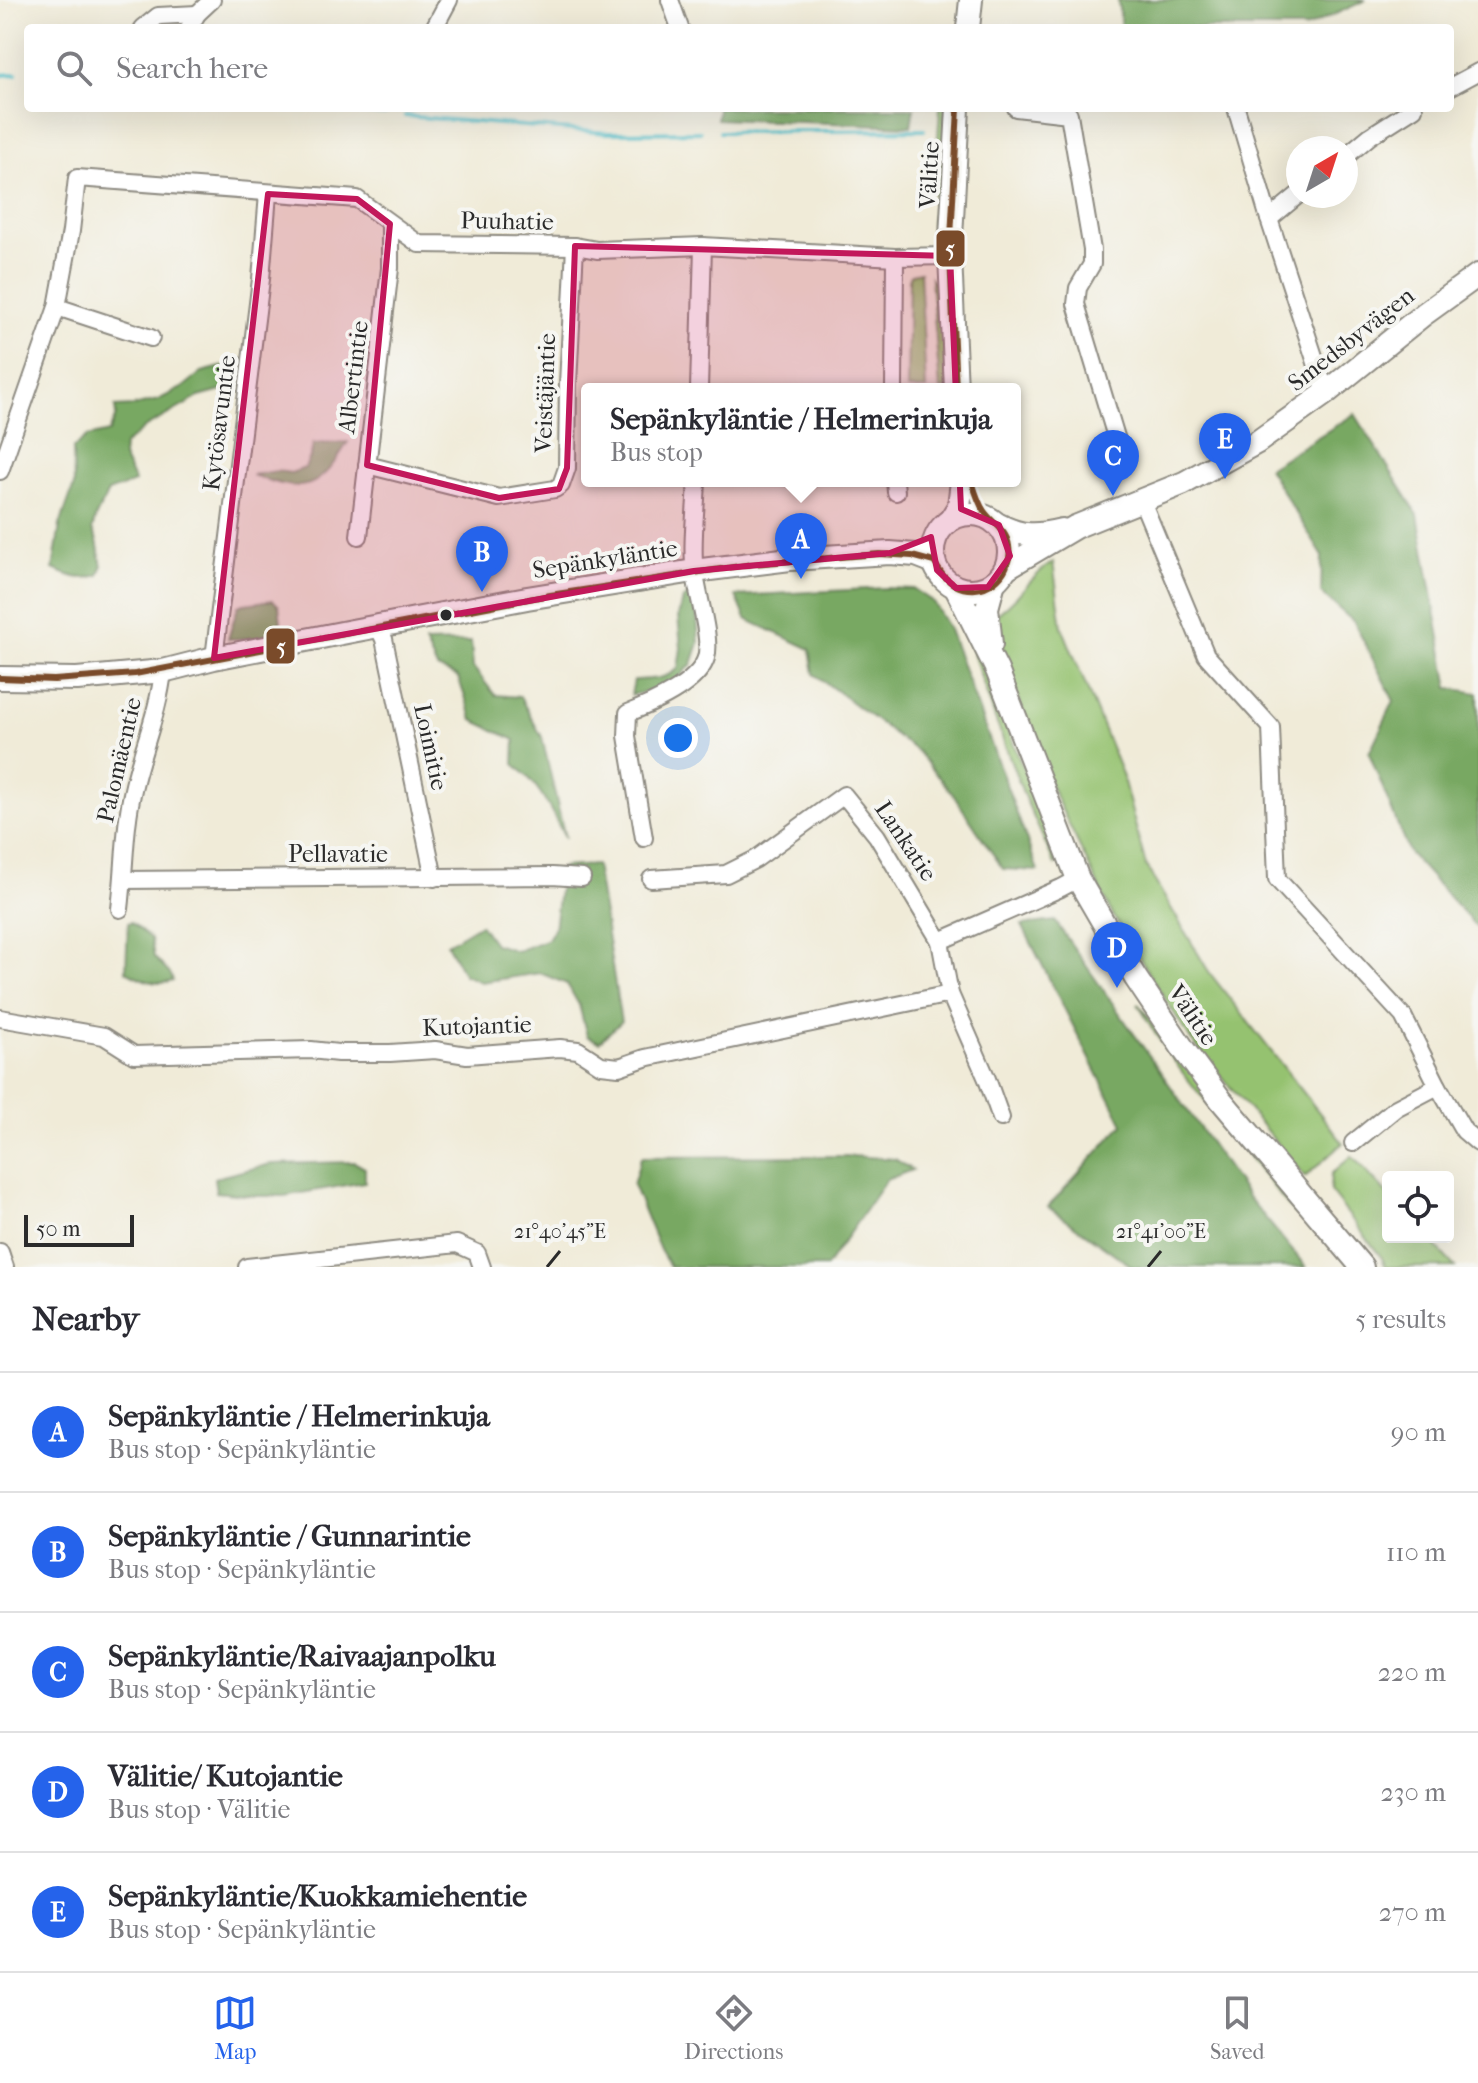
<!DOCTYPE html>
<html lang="en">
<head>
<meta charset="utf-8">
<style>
	:root { --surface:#fff; --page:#f7f7f7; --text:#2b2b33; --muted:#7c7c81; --line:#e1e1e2; --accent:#2563eb }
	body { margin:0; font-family:"IM FELL French Canon",serif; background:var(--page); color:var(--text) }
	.controls { position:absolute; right:24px; bottom:24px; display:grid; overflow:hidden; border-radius:8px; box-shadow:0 8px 32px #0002 }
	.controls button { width:72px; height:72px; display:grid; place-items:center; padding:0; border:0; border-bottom:2px solid var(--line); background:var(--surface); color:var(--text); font:40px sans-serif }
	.compass { position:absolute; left:1286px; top:136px; width:72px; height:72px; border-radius:50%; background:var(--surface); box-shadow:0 8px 32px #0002; rotate:39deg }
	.scale { position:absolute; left:24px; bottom:20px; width:110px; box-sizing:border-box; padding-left:8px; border:4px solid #2b2b2b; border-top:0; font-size:22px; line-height:28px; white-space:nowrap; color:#2b2b2b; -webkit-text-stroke:6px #f6f6f2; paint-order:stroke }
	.you { position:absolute; left:678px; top:738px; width:28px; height:28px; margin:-20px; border:6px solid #fff; border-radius:50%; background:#1a73e8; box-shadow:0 0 0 12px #1a73e833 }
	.badge { display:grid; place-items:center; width:52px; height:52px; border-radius:50%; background:var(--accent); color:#fff; font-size:26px; font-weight:700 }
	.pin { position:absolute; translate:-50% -66px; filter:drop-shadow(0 2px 4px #0008) }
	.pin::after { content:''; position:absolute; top:42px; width:28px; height:24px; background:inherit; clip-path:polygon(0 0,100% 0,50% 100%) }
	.popup { position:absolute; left:581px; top:383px; width:440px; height:104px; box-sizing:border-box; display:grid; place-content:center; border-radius:8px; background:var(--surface); filter:drop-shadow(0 2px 6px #0005); font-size:26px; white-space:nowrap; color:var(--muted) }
	.popup b { font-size:30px; color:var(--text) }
	.popup::after { content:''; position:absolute; left:50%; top:100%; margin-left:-16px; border:16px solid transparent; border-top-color:var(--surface) }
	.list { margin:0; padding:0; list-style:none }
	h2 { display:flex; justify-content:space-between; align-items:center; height:104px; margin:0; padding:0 32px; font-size:34px }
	h2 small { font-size:26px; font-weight:400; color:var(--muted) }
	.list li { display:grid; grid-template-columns:52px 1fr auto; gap:24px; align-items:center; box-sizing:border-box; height:120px; padding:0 32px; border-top:2px solid var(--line) }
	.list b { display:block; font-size:30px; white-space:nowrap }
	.list p { margin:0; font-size:26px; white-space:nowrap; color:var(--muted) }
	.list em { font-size:26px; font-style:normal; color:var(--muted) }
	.icon { flex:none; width:44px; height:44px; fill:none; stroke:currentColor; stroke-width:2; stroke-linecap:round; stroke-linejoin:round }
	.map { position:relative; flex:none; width:1478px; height:1267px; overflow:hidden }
	.search { position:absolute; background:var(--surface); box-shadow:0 8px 32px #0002; left:24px; right:24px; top:24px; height:88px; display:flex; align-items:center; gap:20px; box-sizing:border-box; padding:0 28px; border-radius:8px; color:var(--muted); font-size:30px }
	.sheet { height:704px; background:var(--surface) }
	nav { display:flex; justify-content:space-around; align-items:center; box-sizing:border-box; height:112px; border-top:2px solid var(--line); background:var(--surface); font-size:22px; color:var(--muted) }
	nav a { display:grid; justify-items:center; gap:4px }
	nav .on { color:var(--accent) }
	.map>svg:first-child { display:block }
	.green { fill:#95c270; stroke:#60764e; stroke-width:2 }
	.forest { fill:#78a862; stroke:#526a46; stroke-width:2 }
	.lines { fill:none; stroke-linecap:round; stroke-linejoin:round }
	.stream { stroke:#52bfc9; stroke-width:4 }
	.minor-casing { stroke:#8e8b82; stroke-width:20 }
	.major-casing { stroke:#8e8b82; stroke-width:26 }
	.minor { stroke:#fff; stroke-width:16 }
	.major { stroke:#fff; stroke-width:22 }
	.bus-1-casing { stroke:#f6f6f2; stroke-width:12 }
	.bus-1 { stroke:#7a4b2a; stroke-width:6 }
	.marked { fill:#c2185b; fill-opacity:0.2; stroke:#c2185b; stroke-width:6; stroke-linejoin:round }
	.ticks { fill:none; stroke:#2b2b2b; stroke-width:3 }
	.bus-dot { fill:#2b2b2b; stroke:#f6f6f2; stroke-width:3 }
	.labels { text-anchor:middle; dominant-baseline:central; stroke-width:8; stroke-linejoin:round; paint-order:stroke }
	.street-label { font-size:24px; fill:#2b2b2b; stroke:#f6f6f2 }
	.ticks-label { font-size:20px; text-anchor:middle; fill:#2b2b2b; stroke:#f6f6f2; stroke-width:8; stroke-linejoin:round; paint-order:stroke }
	.line-badge { stroke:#f6f6f2; stroke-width:3 }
	.badge-label { font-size:22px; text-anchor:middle; font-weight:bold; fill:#fff }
</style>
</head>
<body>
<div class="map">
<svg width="1478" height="1267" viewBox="0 0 1478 1267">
	<rect width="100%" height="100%" fill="#f6f6f2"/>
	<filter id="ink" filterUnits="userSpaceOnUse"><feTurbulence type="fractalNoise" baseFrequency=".0125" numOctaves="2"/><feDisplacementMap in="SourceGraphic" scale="16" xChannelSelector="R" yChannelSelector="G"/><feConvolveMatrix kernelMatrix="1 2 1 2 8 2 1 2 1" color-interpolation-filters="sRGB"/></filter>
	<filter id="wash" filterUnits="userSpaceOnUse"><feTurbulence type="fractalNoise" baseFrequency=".006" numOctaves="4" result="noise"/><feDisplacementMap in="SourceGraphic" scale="32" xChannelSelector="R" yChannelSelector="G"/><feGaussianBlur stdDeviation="1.8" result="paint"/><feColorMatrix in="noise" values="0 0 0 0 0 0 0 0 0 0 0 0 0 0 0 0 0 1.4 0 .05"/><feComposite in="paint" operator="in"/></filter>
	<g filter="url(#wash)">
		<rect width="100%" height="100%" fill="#f0ebd8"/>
		<g class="green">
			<path d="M940 108H946L939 234 930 247Z"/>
			<path d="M920 272 926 389H907L909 280 911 274Z"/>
			<path d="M931 278 937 287 940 300 948 389H940Z"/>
			<path d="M1053 562 1062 627 1122 774 1146 866 1209 972 1343 1143 1305 1177 1191 1040 1113 916 1050 785 1007 668 994 616C1017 602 1030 576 1053 562Z"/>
			<path d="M967 621 1032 792 1058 853 1059 859 1055 865 1025 798 994 716 963 623Z"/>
			<path d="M1138 1004 1162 1032 1298 1209 1294 1213 1182 1072 1156 1035Z"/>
			<path d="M1352 1156 1388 1195V1237H1427L1455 1267H1386L1382 1258 1330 1191 1331 1174Z"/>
		</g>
		<g class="forest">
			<path d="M1118 0H1366L1305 28H1121Z"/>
			<path d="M718 108H914L911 126 717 119Z"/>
			<path d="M228 365 240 377 233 388 199 397 144 428 124 445 123 457 135 482 108 492 96 516 92 530 97 540 102 567 99 575C79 581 72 577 53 569L60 525 74 485 73 448 87 437 109 432 116 416 115 407 134 406 158 400 182 388 202 372Z"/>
			<path d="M1355 414 1418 515 1449 688 1478 693V929L1409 853 1369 753 1394 701 1354 622 1321 593 1322 555 1268 468Z"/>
			<path d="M348 442C317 492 306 494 252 475L277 471 291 473 305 468 311 455 313 444Z"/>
			<path d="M886 588 914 589 933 602 948 627 1038 871 1003 869 952 793 917 751 814 674 810 649 746 619 736 596Z"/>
			<path d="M688 596 696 599 699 643 692 664 669 687 631 695 634 680C651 679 666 680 678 668L681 648 678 616 683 599Z"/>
			<path d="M273 600 279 606 281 622C265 642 252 638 228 639L238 606 244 604Z"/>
			<path d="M471 642 473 667 495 695 520 697 542 737 565 838C549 807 541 786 514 764L515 740 473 720 458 677 437 668 425 643Z"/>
			<path d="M596 865 621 1022 599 1042 587 1036 579 1005 567 984 540 973 481 982 464 975 447 944 480 924 494 944 517 951 548 939 554 929 562 867Z"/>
			<path d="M1055 921 1248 1197 1306 1267H1133L1048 1207 1123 1124 1022 925Z"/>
			<path d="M131 922 151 939 154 957 171 975 173 981C156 987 141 979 126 971L128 923Z"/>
			<path d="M852 1156 895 1159 912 1170 886 1180 826 1267H670L660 1250 633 1185 641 1157Z"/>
			<path d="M354 1162 365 1168V1182L284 1196H256L216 1192 214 1178 271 1164Z"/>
		</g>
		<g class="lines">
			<g class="stream">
				<path d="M0 75 16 74"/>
				<path d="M316 108 385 114"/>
				<path d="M405 116 608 133 700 132"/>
				<path d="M720 132 924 130"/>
			</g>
		</g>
	</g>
	<g filter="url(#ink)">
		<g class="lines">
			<defs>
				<g id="minor">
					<path d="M670 0 680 28"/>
					<path d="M143 28 158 16 197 14"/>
					<path d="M189 28 197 14 212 0"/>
					<path d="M434 28 449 0"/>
					<path d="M1450 87 1478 72"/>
					<path d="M1016 108 1069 114 1092 250V264L1078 288 1076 304 1119 447"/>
					<path d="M1236 108 1269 219 1326 393"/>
					<path d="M1346 156 1370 136 1414 108"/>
					<path d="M1269 219 1298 195"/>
					<path d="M57 307 151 338"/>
					<path d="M699 389 703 246"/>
					<path d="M894 389 895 257"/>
					<path d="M367 465 499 498 555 489 561 485 567 468 568 384 575 246"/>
					<path d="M0 471 57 307 71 231 77 178 357 199 419 244 575 246 597 250 703 246 895 257 950 256"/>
					<path d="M895 481 896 492"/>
					<path d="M1142 501 1206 655 1271 727 1277 879 1403 1016 1438 1086 1461 1126 1464 1131 1478 1143"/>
					<path d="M359 536 390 268V224"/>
					<path d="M378 627 384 639 434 878"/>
					<path d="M214 658 261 279 268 194"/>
					<path d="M644 838 627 736 628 713C652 704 698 684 706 658 712 639 697 594 695 573 691 547 696 509 697 481"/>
					<path d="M651 879 726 874 756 859 844 795 877 836 940 941 950 994 987 1079 1001 1118"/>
					<path d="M123 880 552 876 582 878"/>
					<path d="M120 909C125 867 124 826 134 785 143 747 159 710 163 671"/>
					<path d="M940 941 1061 888 1078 879"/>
					<path d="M0 1018 104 1036 134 1055 311 1050 338 1053H390L435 1050 467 1055 560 1048 578 1050 601 1065 619 1067 645 1058 950 994"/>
					<path d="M1353 1143 1396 1108 1438 1086"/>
					<path d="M0 1252 5 1267"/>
					<path d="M247 1267 457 1244 477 1253 482 1267"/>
				</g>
				<g id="major">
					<path d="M968 28 971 0"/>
					<path d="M956 389 950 256 958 108"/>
					<circle cx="971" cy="552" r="38"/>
					<path d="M951 519 959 506 962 481"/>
					<path d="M999 525C1022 537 1037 536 1062 530"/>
					<path d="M1006 568 1075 527 1184 483 1256 443 1326 393 1424 314 1478 275"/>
					<path d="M956 588 997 670 1078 879 1135 977 1184 1050 1221 1100 1362 1267"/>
					<path d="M991 644 987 608 994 582"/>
					<path d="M0 678 77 679 163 671 214 658 352 631 527 598 694 571 790 559 890 553 916 555 934 562"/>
				</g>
			</defs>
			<use href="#minor" class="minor-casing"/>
			<use href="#major" class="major-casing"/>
			<use href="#minor" class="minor"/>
			<use href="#major" class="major"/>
			<defs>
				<g id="bus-1">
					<path d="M956 389 950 256 958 108"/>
					<path d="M0 678 54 680 135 674 550 595 753 564 879 554 912 556 934 562C940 571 945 580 955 585 982 599 1014 576 1009 546 1007 530 992 523 984 511 978 502 975 491 972 481"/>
				</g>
			</defs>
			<use href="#bus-1" class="bus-1-casing"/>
			<use href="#bus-1" class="bus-1"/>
		</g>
	</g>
	<path class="marked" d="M268 194 357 199 390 224 367 465 499 498 559 489 567 468 575 246 950 256 961 509 999 525 1010 556 988 587 956 588 937 570 931 537 890 553 694 571 214 658Z"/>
	<path class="ticks" d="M547 1267 560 1251M1148 1267 1161 1251"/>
	<circle class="bus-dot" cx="446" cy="615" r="7"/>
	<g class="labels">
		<g class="street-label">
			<text transform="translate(929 175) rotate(-87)">Välitie</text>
			<text transform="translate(507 221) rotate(1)">Puuhatie</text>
			<text transform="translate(1351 339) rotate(-38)">Smedsbyvägen</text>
			<text transform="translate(353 377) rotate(-83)">Albertintie</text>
			<text transform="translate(545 393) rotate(-88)">Veistäjäntie</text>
			<text transform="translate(219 423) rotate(-83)">Kytösavuntie</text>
			<text transform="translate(605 559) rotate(-9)">Sepänkyläntie</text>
			<text transform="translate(431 747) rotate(78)">Loimitie</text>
			<text transform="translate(119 760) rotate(-77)">Palomäentie</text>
			<text transform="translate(906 841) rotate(56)">Lankatie</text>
			<text x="338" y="854">Pellavatie</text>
			<text transform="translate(1193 1015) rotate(56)">Välitie</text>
			<text transform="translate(477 1026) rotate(-2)">Kutojantie</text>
		</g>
	</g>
	<g class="ticks-label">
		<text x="560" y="1238">21°40'45"E</text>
		<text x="1161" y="1238">21°41'00"E</text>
	</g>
	<g class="line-badge">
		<rect x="935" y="229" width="31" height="39" rx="8" fill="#7a4b2a"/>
		<rect x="265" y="627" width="31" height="38" rx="8" fill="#7a4b2a"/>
	</g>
	<g class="badge-label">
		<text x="950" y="256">5</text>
		<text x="281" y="654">5</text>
	</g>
</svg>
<div class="controls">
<button><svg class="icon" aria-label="locate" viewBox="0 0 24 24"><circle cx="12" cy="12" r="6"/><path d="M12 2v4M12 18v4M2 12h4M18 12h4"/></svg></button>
</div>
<svg class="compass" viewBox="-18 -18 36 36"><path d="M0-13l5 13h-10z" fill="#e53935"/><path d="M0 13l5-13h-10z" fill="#7c7c81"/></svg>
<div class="scale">50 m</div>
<div class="you"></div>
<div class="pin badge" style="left:801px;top:579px">A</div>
<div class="popup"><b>Sepänkyläntie / Helmerinkuja</b>Bus stop</div>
<div class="pin badge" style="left:482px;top:592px">B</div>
<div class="pin badge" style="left:1113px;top:496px">C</div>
<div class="pin badge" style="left:1117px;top:988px">D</div>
<div class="pin badge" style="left:1225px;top:479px">E</div>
<div class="search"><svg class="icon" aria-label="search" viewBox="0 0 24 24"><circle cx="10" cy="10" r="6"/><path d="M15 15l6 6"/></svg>Search here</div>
</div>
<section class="sheet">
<h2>Nearby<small>5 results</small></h2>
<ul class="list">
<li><span class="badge">A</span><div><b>Sepänkyläntie / Helmerinkuja</b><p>Bus stop · Sepänkyläntie</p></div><em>90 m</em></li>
<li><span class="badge">B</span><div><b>Sepänkyläntie / Gunnarintie</b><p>Bus stop · Sepänkyläntie</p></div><em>110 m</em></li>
<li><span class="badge">C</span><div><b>Sepänkyläntie/Raivaajanpolku</b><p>Bus stop · Sepänkyläntie</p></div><em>220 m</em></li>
<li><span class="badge">D</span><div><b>Välitie/ Kutojantie</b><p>Bus stop · Välitie</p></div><em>230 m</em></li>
<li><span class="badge">E</span><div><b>Sepänkyläntie/Kuokkamiehentie</b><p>Bus stop · Sepänkyläntie</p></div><em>270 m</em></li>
</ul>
</section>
<nav>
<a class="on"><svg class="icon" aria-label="map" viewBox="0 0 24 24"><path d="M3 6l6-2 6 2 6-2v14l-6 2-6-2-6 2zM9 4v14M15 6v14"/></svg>Map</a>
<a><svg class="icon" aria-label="directions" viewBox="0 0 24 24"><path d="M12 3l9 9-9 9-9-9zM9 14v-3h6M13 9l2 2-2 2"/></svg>Directions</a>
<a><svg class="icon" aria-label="saved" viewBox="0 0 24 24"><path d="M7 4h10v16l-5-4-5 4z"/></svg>Saved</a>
</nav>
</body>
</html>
